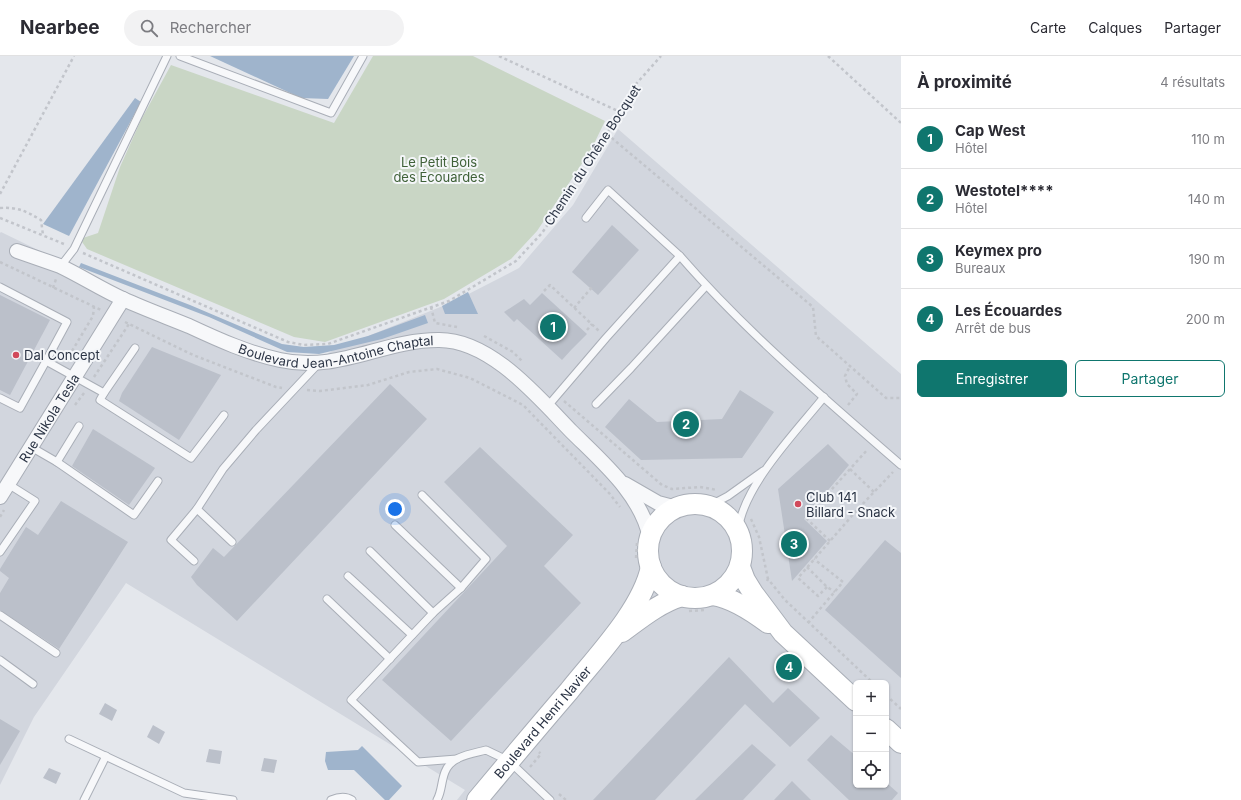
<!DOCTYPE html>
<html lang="fr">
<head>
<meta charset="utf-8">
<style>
	:root { --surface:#fff; --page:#f2f2f3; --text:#2b2b33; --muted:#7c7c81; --line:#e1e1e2; --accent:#0f766e }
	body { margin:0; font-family:Inter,sans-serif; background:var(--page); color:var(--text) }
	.controls { position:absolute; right:12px; bottom:12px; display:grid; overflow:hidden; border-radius:6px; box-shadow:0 1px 3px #0004 }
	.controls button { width:36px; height:36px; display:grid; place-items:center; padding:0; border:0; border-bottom:1px solid var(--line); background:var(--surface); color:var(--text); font:20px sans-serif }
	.you { position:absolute; left:395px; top:453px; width:14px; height:14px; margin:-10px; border:3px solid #fff; border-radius:50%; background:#1a73e8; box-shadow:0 0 0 6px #1a73e833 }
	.badge { display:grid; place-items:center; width:26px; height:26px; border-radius:50%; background:var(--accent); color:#fff; font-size:13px; font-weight:700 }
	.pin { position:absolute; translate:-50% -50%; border:2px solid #fff; box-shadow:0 1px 4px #0006 }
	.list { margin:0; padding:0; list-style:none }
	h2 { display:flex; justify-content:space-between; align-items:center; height:52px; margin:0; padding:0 16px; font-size:17px }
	h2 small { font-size:13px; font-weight:400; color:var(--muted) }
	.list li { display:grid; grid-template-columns:26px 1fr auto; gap:12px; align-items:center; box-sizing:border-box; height:60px; padding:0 16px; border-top:1px solid var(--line) }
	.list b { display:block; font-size:15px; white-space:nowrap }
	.list p { margin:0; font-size:13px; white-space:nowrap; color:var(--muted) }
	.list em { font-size:13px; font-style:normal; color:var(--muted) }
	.actions { display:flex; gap:8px; padding:12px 16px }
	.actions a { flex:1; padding:9px 0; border:1px solid var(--accent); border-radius:6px; text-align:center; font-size:14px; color:var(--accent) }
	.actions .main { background:var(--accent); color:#fff }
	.icon { flex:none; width:22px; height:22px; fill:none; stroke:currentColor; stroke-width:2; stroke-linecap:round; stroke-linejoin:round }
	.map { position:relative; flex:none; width:901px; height:744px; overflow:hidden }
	header { display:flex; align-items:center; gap:24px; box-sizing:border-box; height:56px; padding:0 20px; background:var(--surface); border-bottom:1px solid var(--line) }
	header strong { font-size:19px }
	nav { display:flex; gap:22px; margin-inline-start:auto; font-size:14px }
	.search { width:280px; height:36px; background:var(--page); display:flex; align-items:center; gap:10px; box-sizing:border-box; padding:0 14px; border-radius:22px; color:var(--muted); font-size:15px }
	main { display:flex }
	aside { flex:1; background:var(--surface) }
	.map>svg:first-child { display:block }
	.built { fill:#d2d6de; fill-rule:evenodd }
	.green { fill:#c9d6c5 }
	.water { fill:#9fb4cc }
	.building { fill:#bbc0ca }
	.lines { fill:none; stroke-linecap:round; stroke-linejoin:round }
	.service-casing { stroke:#a9aeb7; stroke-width:9 }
	.minor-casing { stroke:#a9aeb7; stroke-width:16 }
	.secondary-casing { stroke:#a9aeb7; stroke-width:22 }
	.path { stroke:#c2c5cb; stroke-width:2.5; stroke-dasharray:3 3; stroke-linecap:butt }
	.service { stroke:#f7f8fa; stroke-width:7 }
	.minor { stroke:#f7f8fa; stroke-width:14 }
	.secondary { stroke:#fff; stroke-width:20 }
	.poi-dot { fill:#d1495b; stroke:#f4f6f9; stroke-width:1.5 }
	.labels { text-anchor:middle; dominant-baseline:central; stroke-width:4; stroke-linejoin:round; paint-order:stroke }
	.street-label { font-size:13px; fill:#2b3445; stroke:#f4f6f9 }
	.park-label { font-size:13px; fill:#3f6138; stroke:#f4f6f9 }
	.poi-label { font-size:13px; fill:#2b3445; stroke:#f4f6f9; text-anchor:start }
</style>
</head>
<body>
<header>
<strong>Nearbee</strong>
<div class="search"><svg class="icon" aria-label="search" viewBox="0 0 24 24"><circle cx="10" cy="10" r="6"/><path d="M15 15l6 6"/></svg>Rechercher</div>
<nav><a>Carte</a><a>Calques</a><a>Partager</a></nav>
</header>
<main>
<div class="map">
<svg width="901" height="744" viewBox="0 0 901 744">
	<rect width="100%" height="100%" fill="#e4e7ec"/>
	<path class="built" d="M618 73 901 318V744H457L465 734 126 527 34 661 0 729V177L1 176 270 307 307 312 333 294 453 246 519 212 573 149ZM856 627H886V729H856Z"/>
	<path class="green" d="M373 0H473L605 65 591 94 537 175 511 203 444 243 325 286 294 281 87 193 80 183 98 177 120 111 141 64 171 9 334 67Z"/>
	<g class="water">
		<path d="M210 0H354L328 43 301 42Z"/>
		<path d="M135 42 141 46 69 180 43 168Z"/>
		<path d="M81 207 190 249 282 288 304 291 334 289 368 280 425 259 428 267 382 283 319 298 287 296 209 261 79 211Z"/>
		<path d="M468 236 478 258H445L442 250Z"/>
		<path d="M362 690 402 730 389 744H385L354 714H328L325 705 326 696 358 694Z"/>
	</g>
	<g class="building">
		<path d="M612 169 639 194 598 239 572 216Z"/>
		<path d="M542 237 587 278 572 293 562 304 517 263 514 266 504 256 524 243 530 249Z"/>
		<path d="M0 239 50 264 10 339 0 334Z"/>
		<path d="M152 291 221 319 179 384 119 345 122 337Z"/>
		<path d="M390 328 427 363 237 565 197 529 191 521 213 492 224 501Z"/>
		<path d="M740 334 774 356 742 402 641 404 605 371 629 343 657 366 722 363Z"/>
		<path d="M93 373 155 412 129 449 72 410Z"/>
		<path d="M828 388 849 409 804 463 827 485 792 525 778 433Z"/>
		<path d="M480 391 573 479 544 510 581 547 451 685 382 624 507 490 444 426Z"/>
		<path d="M61 445 128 486 59 593 0 554V537L9 522 0 515V513L26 471 38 479Z"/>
		<path d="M885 484 901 497V622L825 554Z"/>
		<path d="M729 601 773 647 788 632 820 662 790 691 745 648 655 744H593Z"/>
		<path d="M105 647 117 654 112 665 99 658Z"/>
		<path d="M0 663 20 675 0 709Z"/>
		<path d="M153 669 165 676 159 688 147 681Z"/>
		<path d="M831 679 856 700V729H889L898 737 892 744H849L807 704Z"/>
		<path d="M752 688 776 709 743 744H695Z"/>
		<path d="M209 693 222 695 220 708 206 706Z"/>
		<path d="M264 702 277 704 274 717 261 715Z"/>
		<path d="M49 712 61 717 56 728 43 722Z"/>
		<path d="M792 725 811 744H774Z"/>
	</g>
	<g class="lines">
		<defs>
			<g id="service">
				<path d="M180 0 331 57 363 0"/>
				<path d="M680 200C746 276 825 343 901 409"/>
				<path d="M60 211 74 193 167 0"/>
				<path d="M0 231 67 266 46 305 20 352 0 342"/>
				<path d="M46 305 104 337 100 344 191 402 224 359"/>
				<path d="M104 337 135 292"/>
				<path d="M596 348 631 312 706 230"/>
				<path d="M547 351 606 282 680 200 608 134 586 162"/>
				<path d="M31 391 57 406 79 370"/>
				<path d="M57 406 134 459 158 425"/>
				<path d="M422 439 486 503 461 532 433 557 351 644 418 706 457 703"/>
				<path d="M709 450 728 440 763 415"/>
				<path d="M197 453 232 486"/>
				<path d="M395 469 461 532"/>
				<path d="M738 475C743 430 795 377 824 341"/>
				<path d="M370 495 433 557"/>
				<path d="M0 496 35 445 8 428"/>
				<path d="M194 505 171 484 197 453 223 413 256 374 319 307"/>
				<path d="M348 520 412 579"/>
				<path d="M327 543 390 603"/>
				<path d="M0 559 56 597"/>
				<path d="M0 604 33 628"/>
				<path d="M69 683 184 737 233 744"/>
				<path d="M84 744 106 700"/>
				<path d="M331 744C338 741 346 740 352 744"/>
				<path d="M437 744C442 735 441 726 445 716 451 700 471 698 486 694L509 705 550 744"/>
			</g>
			<g id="minor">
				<path id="s1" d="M17 195C31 200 46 205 60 210 81 220 101 233 123 243 145 253 167 261 189 270 219 284 248 297 280 304 338 317 383 284 438 284 490 283 538 341 571 375 601 405 641 438 650 482"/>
				<path d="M625 428 658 447 677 452"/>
				<path id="s2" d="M0 441 123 243"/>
			</g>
			<g id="secondary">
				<circle cx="695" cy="495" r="47"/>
				<path d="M740 511 745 524 753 537 783 577 856 645"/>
				<path d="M713 539C733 542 752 555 768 567"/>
				<path d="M622 576C641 562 659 547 682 540"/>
				<path d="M886 673 901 687"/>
				<path id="s3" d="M477 744C507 708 538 671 569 635 596 601 642 554 651 511"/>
			</g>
		</defs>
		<use href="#service" class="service-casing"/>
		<use href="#minor" class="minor-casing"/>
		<use href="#secondary" class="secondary-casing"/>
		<g class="path">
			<path d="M499 0 620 56"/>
			<path d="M828 0 901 67"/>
			<path d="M607 78 813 251 816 280 886 342H901"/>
			<path d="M0 138 74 0"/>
			<path d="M0 152C18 151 26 155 41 164L43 179"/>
			<path d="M0 162 64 188"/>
			<path d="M83 197 288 286 304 289 328 288 449 245 516 205 542 177 598 93 636 28 661 0"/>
			<path d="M0 206 101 254"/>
			<path d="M53 232 56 223"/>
			<path d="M544 235 550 229 599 275"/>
			<path d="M431 251 435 267 457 271"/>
			<path d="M574 252 593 230"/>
			<path d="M125 266 193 299 276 331 282 332"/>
			<path d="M587 274 592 268"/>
			<path d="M484 280 513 296 523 306"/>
			<path d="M72 295 93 260 94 251"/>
			<path d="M94 321 129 268"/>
			<path d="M307 334 320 335 368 329 409 316 437 313 470 322 523 349 609 437 620 451"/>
			<path d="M564 345 662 429 672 433 700 431 717 434"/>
			<path d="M75 349 84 337"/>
			<path d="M848 349 857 338 847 328 845 320 850 310"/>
			<path d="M850 413 874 436"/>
			<path d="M0 461 4 454"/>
			<path d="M751 463 759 481 768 523"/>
			<path d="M830 485 806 462 868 393"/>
			<path d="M636 502 637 487"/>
			<path d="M807 511 827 531 835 536"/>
			<path d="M767 525 768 523 785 544 873 627"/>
			<path d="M827 531 818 540 798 522 857 454 893 416"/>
			<path d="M689 555 706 554"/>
			<path d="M808 567 843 526 814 503"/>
			<path d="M886 639 901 653"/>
			<path d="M530 711 541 698 539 696"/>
			<path d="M559 738 566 744"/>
		</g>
		<use href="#service" class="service"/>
		<use href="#minor" class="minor"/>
		<use href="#secondary" class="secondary"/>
	</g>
	<g class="poi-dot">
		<circle cx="16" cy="299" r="4"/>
		<circle cx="798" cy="448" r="4"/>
	</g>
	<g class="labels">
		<g class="street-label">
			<text transform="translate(592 99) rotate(-57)">Chemin du Chêne Bocquet</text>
			<text stroke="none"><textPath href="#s1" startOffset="342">Boulevard Jean-Antoine Chaptal</textPath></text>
			<text stroke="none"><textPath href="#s2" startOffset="93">Rue Nikola Tesla</textPath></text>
			<text stroke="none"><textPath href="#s3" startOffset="102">Boulevard Henri Navier</textPath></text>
		</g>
		<g class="park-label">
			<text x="439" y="106">Le Petit Bois<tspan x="439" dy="15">des Écouardes</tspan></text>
		</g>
		<g class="poi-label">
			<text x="24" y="299">Dal Concept</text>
			<text x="806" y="441">Club 141<tspan x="806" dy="15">Billard - Snack</tspan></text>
		</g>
	</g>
</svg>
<div class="controls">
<button>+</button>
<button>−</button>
<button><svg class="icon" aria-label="locate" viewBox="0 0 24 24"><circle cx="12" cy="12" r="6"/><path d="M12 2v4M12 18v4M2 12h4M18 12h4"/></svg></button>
</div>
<div class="you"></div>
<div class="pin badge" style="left:553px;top:271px">1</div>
<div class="pin badge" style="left:686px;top:368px">2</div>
<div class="pin badge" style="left:794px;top:488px">3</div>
<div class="pin badge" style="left:789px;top:611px">4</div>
</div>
<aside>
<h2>À proximité<small>4 résultats</small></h2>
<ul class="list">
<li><span class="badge">1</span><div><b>Cap West</b><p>Hôtel</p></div><em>110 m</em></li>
<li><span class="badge">2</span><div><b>Westotel****</b><p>Hôtel</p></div><em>140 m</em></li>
<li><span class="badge">3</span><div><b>Keymex pro</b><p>Bureaux</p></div><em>190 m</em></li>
<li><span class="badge">4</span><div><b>Les Écouardes</b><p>Arrêt de bus</p></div><em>200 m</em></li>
</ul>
<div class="actions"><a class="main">Enregistrer</a><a>Partager</a></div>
</aside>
</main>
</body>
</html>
